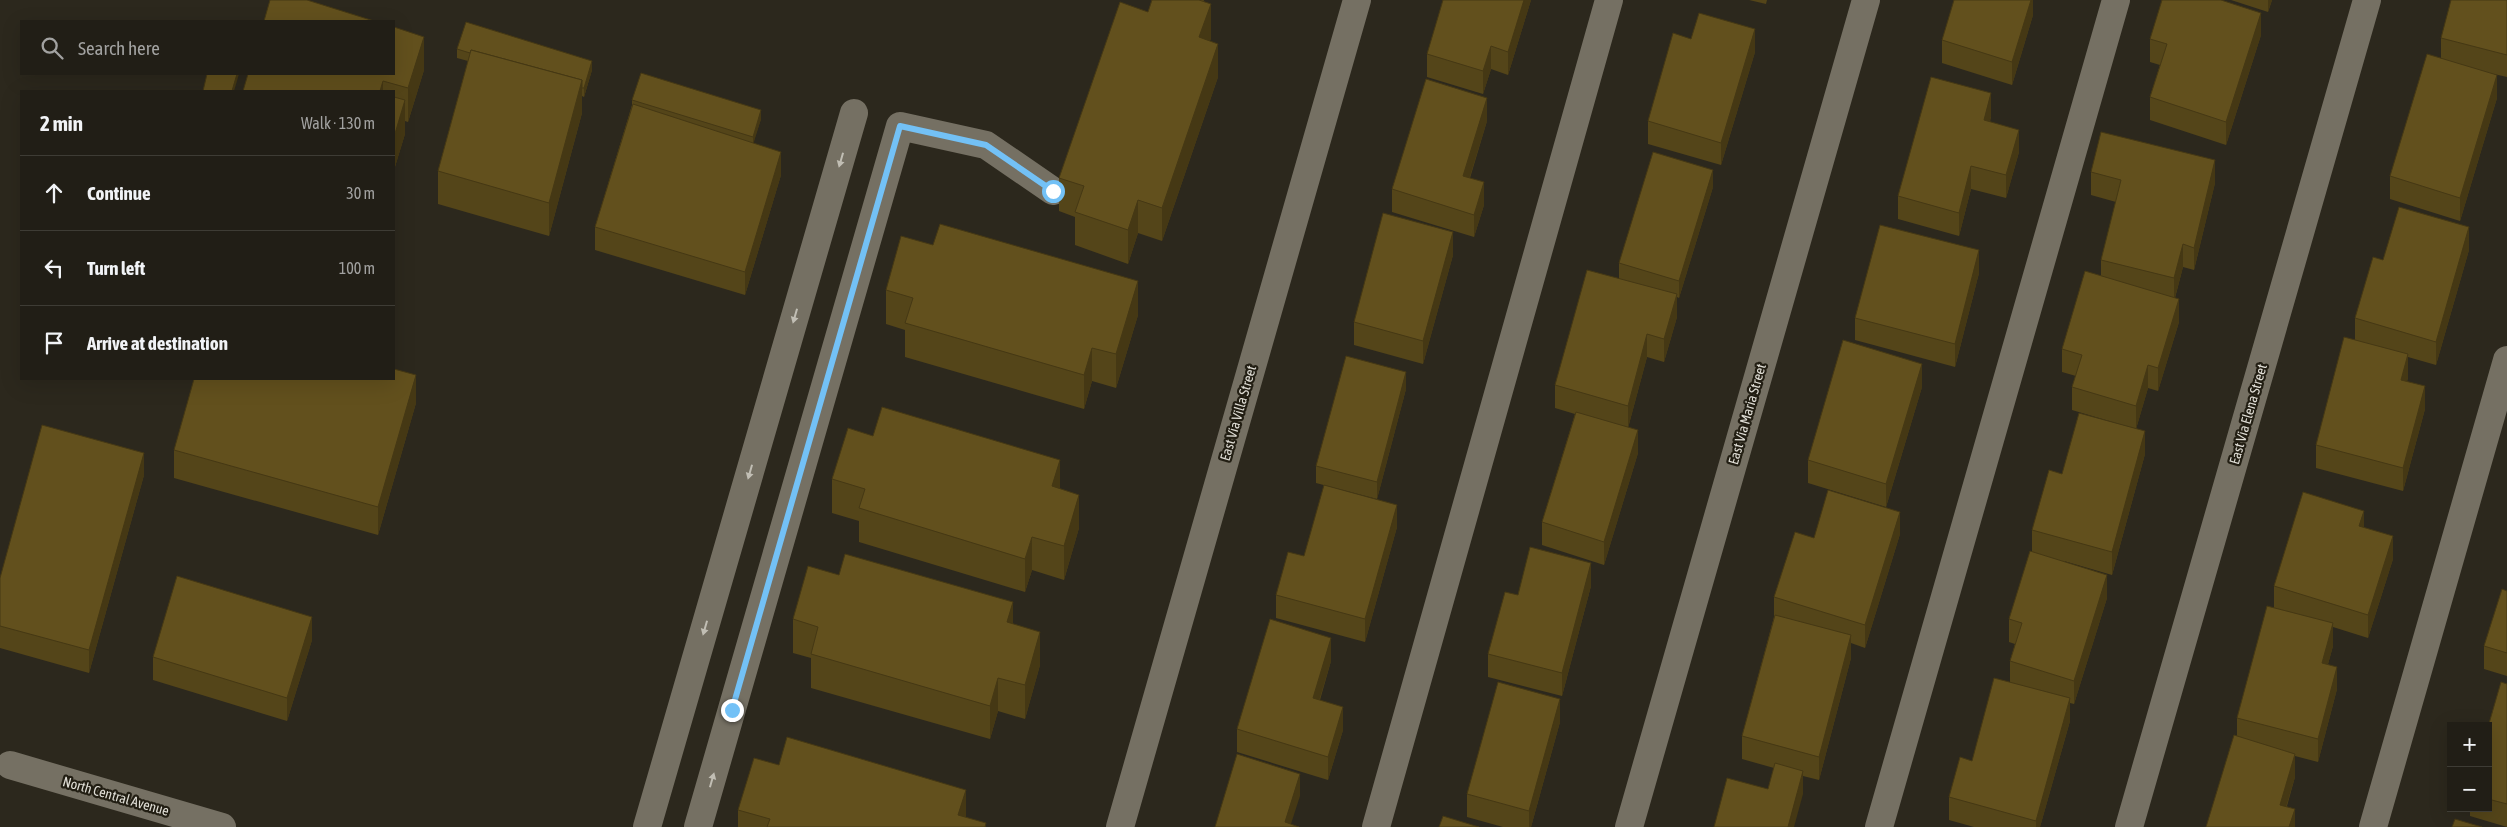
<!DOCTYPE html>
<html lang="en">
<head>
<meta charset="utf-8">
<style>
	:root { --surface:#211e16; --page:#2d2b23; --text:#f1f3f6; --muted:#a2a2a1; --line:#3e3c35 }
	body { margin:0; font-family:"Asap Condensed",sans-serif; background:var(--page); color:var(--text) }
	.controls { position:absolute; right:15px; bottom:15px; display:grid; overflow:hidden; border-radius:0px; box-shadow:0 5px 20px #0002 }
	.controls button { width:45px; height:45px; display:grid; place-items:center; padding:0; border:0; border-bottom:1px solid var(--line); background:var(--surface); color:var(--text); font:25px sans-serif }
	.stop { position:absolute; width:15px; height:15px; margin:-11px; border:4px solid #73c1f6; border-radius:50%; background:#fff }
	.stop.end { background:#73c1f6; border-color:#fff; box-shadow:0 1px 5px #0008 }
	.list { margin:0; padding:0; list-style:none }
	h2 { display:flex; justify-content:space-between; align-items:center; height:65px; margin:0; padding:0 20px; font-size:21px }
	h2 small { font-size:16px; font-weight:400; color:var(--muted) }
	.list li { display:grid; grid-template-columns:32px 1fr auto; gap:15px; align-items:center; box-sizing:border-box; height:75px; padding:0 20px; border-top:1px solid var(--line) }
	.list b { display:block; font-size:19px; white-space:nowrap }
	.list em { font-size:16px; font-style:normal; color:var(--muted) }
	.icon { flex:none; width:28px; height:28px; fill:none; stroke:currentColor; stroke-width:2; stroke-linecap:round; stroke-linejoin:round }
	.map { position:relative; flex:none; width:2507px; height:827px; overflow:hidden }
	.search { position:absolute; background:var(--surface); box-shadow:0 5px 20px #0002; left:20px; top:20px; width:375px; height:55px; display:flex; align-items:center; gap:12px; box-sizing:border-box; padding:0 18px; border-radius:0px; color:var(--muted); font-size:19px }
	.panel { position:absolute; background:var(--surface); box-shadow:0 5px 20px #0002; left:20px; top:90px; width:375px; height:290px; border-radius:0px }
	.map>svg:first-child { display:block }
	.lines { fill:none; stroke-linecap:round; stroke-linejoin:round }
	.minor { stroke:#757063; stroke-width:28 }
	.wall { fill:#544519 }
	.shaded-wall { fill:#453814 }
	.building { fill:#62501d; stroke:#453814 }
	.oneway { fill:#c1beb4 }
	.route { stroke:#73c1f6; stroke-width:6 }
	.labels { text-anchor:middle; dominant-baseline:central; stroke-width:4.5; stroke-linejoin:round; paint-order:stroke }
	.street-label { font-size:14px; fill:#e1dfd7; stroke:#221e13 }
</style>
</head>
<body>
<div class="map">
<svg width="2507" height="827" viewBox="0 0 2507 827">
	<rect width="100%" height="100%" fill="#2c281d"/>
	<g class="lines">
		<g class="minor">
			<path d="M10 765 222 827"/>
			<path d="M647 827 854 113"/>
			<path d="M698 827 900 126 986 145 1053 191"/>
			<path d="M1120 827 1357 0"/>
			<path d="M1376 827 1609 0"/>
			<path d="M1629 827 1866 0"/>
			<path d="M1879 827 2116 0"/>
			<path d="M2129 827 2367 0"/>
			<path d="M2373 827 2507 360"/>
		</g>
	</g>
	<g class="wall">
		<path d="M1152 0H1204L1203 2 1211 38 1210 41 1218 77 1162 241 1138 233 1128 264 1075 245V217L1059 211V178L1148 12Z"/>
		<path d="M1531 0 1508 75 1491 69 1483 94 1427 77V54Z"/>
		<path d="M1749 0H1767L1766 4Z"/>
		<path d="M2033 0V15L2012 85 1942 63V40Z"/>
		<path d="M2231 0H2272L2268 12Z"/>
		<path d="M2507 0V77L2494 74 2497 98 2460 221 2390 199V176L2441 58V38Z"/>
		<path d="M2261 35 2226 145 2150 120V97L2160 65 2150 62V39Z"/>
		<path d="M1691 39 1755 52 1721 165 1648 144V121Z"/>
		<path d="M457 49 592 70 584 97 582 96V113L549 236 438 204V171L468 61 457 58Z"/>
		<path d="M424 70 408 122 405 121V134L394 170V91H243Z"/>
		<path d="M632 100 761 119 753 143 781 175 745 295 595 250V227L632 105Z"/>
		<path d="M1991 116 1990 122 2019 152 2006 198 1971 189 1959 236 1898 219V196Z"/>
		<path d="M1487 121 1470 178 1484 205 1474 237 1392 212V189Z"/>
		<path d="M2091 172 2215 183 2194 270 2183 267 2175 298 2179 322 2158 391 2148 388 2136 429 2072 410V387L2076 376 2062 372V349L2101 276V260L2116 202 2091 195Z"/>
		<path d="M1713 187 1679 298 1677 297V317L1664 362 1647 357 1628 428 1638 453 1604 565 1542 545V522L1575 414 1555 408V385L1619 279V263Z"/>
		<path d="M2469 250 2436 365 2408 357V377L2407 382 2425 409 2403 491 2316 468V445L2355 340V318L2383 260Z"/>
		<path d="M1453 255 1423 364 1354 345V322Z"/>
		<path d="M1979 273 1955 367 1855 340V318Z"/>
		<path d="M886 290 1138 315 1116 388 1092 381 1084 409 905 357V330L886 324Z"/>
		<path d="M1922 387 1886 507 1808 483V460Z"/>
		<path d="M1406 389 1377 499 1316 483V466Z"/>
		<path d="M416 403 378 535 174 478V450Z"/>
		<path d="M873 436 1060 489 1079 528 1064 580 1032 570 1025 592 859 542V521L832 513V479Z"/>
		<path d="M2145 454 2112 575 2064 561 2107 598 2074 704 2070 703V721L2040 827H1974L1949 820V797L1972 761 2010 682V661L2015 644 2009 642V619L2032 551V530L2062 474Z"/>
		<path d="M144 475 89 673 0 648V578Z"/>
		<path d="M1397 527 1365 642 1276 618V595L1304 556Z"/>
		<path d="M2364 527 2393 559 2368 638 2333 627V646L2328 664 2337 689 2318 762 2295 756V777L2287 806 2295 827 2237 736V718L2274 608V586Z"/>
		<path d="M1900 534 1865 648 1851 643V658L1819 780 1803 776V794L1768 789 1774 768 1742 759V736L1774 617V597L1814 538Z"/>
		<path d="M1591 586 1562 696 1488 677V654L1518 595Z"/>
		<path d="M2507 591V676L2484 669V646Z"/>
		<path d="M793 619 1013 624 1040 665 1025 719 998 711 990 739 811 688V658L793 653Z"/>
		<path d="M312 640 287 721 153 680V657Z"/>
		<path d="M1331 661 1320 700 1343 730 1328 780 1237 752V729Z"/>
		<path d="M2507 684V827L2470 816V808H2488V727Z"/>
		<path d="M1560 722 1531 827H1503L1467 817V794Z"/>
		<path d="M779 765 966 817 986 827H738V810Z"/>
	</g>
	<g class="shaded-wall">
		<path d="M1524 0H1531L1508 75V52Z"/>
		<path d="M2031 0H2033V15L2012 85V62Z"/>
		<path d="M2268 0H2272L2268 12Z"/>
		<path d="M1211 4V38L1199 71V37Z"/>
		<path d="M2261 13V35L2226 145V122Z"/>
		<path d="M1755 29V52L1721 165V143Z"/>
		<path d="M424 37V70L408 122V88Z"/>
		<path d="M1218 44V77L1162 241V208Z"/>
		<path d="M1491 46V69L1483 94V71Z"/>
		<path d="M592 61V70L584 97V88Z"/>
		<path d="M237 74H239L234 91H232Z"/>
		<path d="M2497 75V98L2460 221V198Z"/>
		<path d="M582 80V113L549 236V203Z"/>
		<path d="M383 81V91H380Z"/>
		<path d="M1991 93V116L1984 143V120Z"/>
		<path d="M1487 98V121L1463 199V176Z"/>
		<path d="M405 100V134L394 170V137Z"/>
		<path d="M761 110V119L753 145V137Z"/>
		<path d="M2019 130V152L2006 198V175Z"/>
		<path d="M781 152V175L745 295V272Z"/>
		<path d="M2215 160V183L2194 270V248Z"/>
		<path d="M1971 166V189L1959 236V213Z"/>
		<path d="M1713 170V187L1679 298V281Z"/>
		<path d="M1484 182V205L1474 237V215Z"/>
		<path d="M1138 200V233L1128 264V230Z"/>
		<path d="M2469 227V250L2436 365V342Z"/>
		<path d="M1453 232V255L1423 364V341Z"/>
		<path d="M2183 244V267L2174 301V278Z"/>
		<path d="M1979 250V273L1955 367V344Z"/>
		<path d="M1138 281V315L1116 388V354Z"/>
		<path d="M1677 294V317L1664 362V339Z"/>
		<path d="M2179 299V322L2158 391V368Z"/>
		<path d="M1647 334V357L1628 428V406Z"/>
		<path d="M1092 348V381L1084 409V375Z"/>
		<path d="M2408 354V377L2401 403V380Z"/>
		<path d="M1922 364V387L1886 507V484Z"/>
		<path d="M2148 365V388L2136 429V406Z"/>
		<path d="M1406 372V389L1377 499V482Z"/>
		<path d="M416 375V403L378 535V507Z"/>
		<path d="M2425 386V409L2403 491V468Z"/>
		<path d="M1638 430V453L1604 565V542Z"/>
		<path d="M2145 431V454L2112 575V552Z"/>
		<path d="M144 453V475L89 673V650Z"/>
		<path d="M1060 460V494L1052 486Z"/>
		<path d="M1079 495V528L1064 580V546Z"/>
		<path d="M1397 505V527L1365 642V619Z"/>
		<path d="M2364 511V534L2359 526Z"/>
		<path d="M1900 512V534L1865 648V625Z"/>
		<path d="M2393 536V559L2368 638V615Z"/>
		<path d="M1032 537V570L1025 592V559Z"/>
		<path d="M1591 563V586L1562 696V673Z"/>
		<path d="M2107 575V598L2074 704V681Z"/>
		<path d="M1013 602V636L1007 622Z"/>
		<path d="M312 617V640L287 721V698Z"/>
		<path d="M2333 623V646L2322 686V663Z"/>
		<path d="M1040 632V665L1025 719V685Z"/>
		<path d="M1851 635V658L1819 780V757Z"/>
		<path d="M1331 638V661L1313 721V698Z"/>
		<path d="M2337 667V689L2318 762V739Z"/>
		<path d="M998 678V711L990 739V706Z"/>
		<path d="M2070 698V721L2040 827H2036V821Z"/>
		<path d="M1560 699V722L1531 827H1529V811Z"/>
		<path d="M1343 707V730L1328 780V757Z"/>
		<path d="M2295 754V777L2280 827V805Z"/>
		<path d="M1803 771V794L1794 827H1788Z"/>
		<path d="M1300 774V796L1290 827 1285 822Z"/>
		<path d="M966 790V823L958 815Z"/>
		<path d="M2295 809V827H2289Z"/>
	</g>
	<g class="building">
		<path d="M270 0H307L374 21H264Z"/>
		<path d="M1152 0H1199L1211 4 1199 37 1218 44 1162 208 1138 200 1128 230 1075 212 1084 186 1059 178 1120 2 1148 12Z"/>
		<path d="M1443 0H1524L1508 52 1491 46 1483 71 1427 54Z"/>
		<path d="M1954 0H2031L2012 62 1942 40Z"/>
		<path d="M2162 0H2221L2261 13 2226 122 2150 97 2167 44 2150 39Z"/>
		<path d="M2451 0H2507V55L2441 38Z"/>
		<path d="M1699 13 1755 29 1721 143 1648 121 1673 33 1691 39Z"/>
		<path d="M466 22 592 61 584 88H582V80L471 50 470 53 457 49Z"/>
		<path d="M394 27 424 37 408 88 383 81 380 91H243L248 74H394Z"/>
		<path d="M471 50 582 80 549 203 438 171Z"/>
		<path d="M2427 54 2497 75 2460 198 2390 176Z"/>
		<path d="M641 73 761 110 753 137 632 100Z"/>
		<path d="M207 74H237L232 91H203Z"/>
		<path d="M1931 77 1991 93 1984 120 2019 130 2006 175 1971 166 1959 213 1898 196Z"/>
		<path d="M1426 79 1487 98 1463 176 1484 182 1474 215 1392 189Z"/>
		<path d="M394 97 405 100 394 137Z"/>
		<path d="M633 104 781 152 745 272 595 227Z"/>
		<path d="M2101 132 2215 160 2194 248 2183 244 2174 278 2101 260 2121 180 2091 172Z"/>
		<path d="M1653 152 1713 170 1679 281 1619 263Z"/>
		<path d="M2399 207 2469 227 2436 342 2355 318 2373 257 2383 260Z"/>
		<path d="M1383 213 1453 232 1423 341 1354 322Z"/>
		<path d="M940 224 1138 281 1116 354 1092 348 1084 375 905 323 913 298 886 290 901 236 933 245Z"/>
		<path d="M1880 225 1979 250 1955 344 1855 318Z"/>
		<path d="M1587 270 1677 294 1664 339 1647 334 1628 406 1555 385Z"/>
		<path d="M2085 271 2179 299 2158 368 2148 365 2136 406 2072 387 2082 355 2062 349Z"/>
		<path d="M2344 337 2408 354 2401 380 2425 386 2403 468 2316 445Z"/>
		<path d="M1843 340 1922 364 1886 484 1808 460Z"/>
		<path d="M1346 356 1406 372 1377 482 1316 466Z"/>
		<path d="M394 369 416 375 378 507 174 450 194 379H394Z"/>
		<path d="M882 407 1060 460 1052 486 1079 495 1064 546 1032 537 1025 559 859 508 865 489 832 479 848 428 873 436Z"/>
		<path d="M1576 412 1638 430 1604 542 1542 522Z"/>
		<path d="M2079 413 2145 431 2112 552 2032 530 2049 470 2062 474Z"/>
		<path d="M42 425 144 453 89 650 0 626V578Z"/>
		<path d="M1324 485 1397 505 1365 619 1276 595 1288 552 1304 556Z"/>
		<path d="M1828 490 1900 512 1865 625 1774 597 1795 532 1814 538Z"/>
		<path d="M2303 492 2364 511 2359 526 2393 536 2368 615 2274 586Z"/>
		<path d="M1530 547 1591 563 1562 673 1488 654 1505 592 1518 595Z"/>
		<path d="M2030 551 2107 575 2074 681 2010 661 2022 623 2009 619Z"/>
		<path d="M845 554 1013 602 1007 622 1040 632 1025 685 998 678 990 706 811 654 818 627 793 619 808 566 839 575Z"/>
		<path d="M177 576 312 617 287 698 153 657Z"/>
		<path d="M2502 589 2507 591V653L2484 646Z"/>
		<path d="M2267 606 2333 623 2322 663 2337 667 2318 739 2237 718Z"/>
		<path d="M1775 615 1851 635 1819 757 1742 736Z"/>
		<path d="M1270 619 1331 638 1313 698 1343 707 1328 757 1237 729Z"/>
		<path d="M1994 678 2070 698 2036 821 1949 797 1960 757 1972 761Z"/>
		<path d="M1498 682 1560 699 1529 811 1467 794Z"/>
		<path d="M2501 682 2507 684V804L2488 799V727Z"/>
		<path d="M2234 735 2295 754 2280 805 2295 809 2289 827H2206Z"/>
		<path d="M787 737 966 790 958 815 986 823 985 827H767L770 819 738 810 754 758 779 765Z"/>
		<path d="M1237 754 1300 774 1285 822 1299 827H1215Z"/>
		<path d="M1775 763 1803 771 1788 827H1714L1727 778 1768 789Z"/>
		<path d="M1443 816 1479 827H1439Z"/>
		<path d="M2455 819 2482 827H2452Z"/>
	</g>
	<defs><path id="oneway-solid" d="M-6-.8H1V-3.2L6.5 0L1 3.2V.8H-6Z" transform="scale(1.25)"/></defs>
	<g class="oneway">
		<use href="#oneway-solid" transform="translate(841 160) rotate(106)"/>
		<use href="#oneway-solid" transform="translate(795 316) rotate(106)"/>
		<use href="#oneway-solid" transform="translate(750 472) rotate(106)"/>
		<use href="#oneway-solid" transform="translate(705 628) rotate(106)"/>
		<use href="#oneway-solid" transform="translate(712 780) rotate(-74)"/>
	</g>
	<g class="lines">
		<path class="route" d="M732 710 900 126 986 145 1053 191"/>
	</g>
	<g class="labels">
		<g class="street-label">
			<text transform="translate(1238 413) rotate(-74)">East Via Villa Street</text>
			<text transform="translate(1747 414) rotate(-74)">East Via Maria Street</text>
			<text transform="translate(2248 414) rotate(-74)">East Via Elena Street</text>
			<text transform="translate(116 796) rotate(16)">North Central Avenue</text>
		</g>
	</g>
</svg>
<div class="controls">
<button>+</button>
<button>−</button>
</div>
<div class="stop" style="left:1053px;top:191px"></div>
<div class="stop end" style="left:732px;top:710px"></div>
<div class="search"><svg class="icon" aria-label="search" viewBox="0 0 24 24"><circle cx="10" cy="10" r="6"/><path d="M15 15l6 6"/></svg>Search here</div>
<section class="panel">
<h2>2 min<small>Walk · 130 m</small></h2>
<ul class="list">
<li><svg class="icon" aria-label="ahead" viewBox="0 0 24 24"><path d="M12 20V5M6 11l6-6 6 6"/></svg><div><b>Continue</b></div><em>30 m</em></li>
<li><svg class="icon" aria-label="left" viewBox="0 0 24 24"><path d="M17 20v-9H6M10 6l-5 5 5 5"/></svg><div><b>Turn left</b></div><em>100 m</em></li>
<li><svg class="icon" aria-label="arrive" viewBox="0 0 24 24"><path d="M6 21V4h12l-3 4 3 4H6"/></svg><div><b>Arrive at destination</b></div></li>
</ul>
</section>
</div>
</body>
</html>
